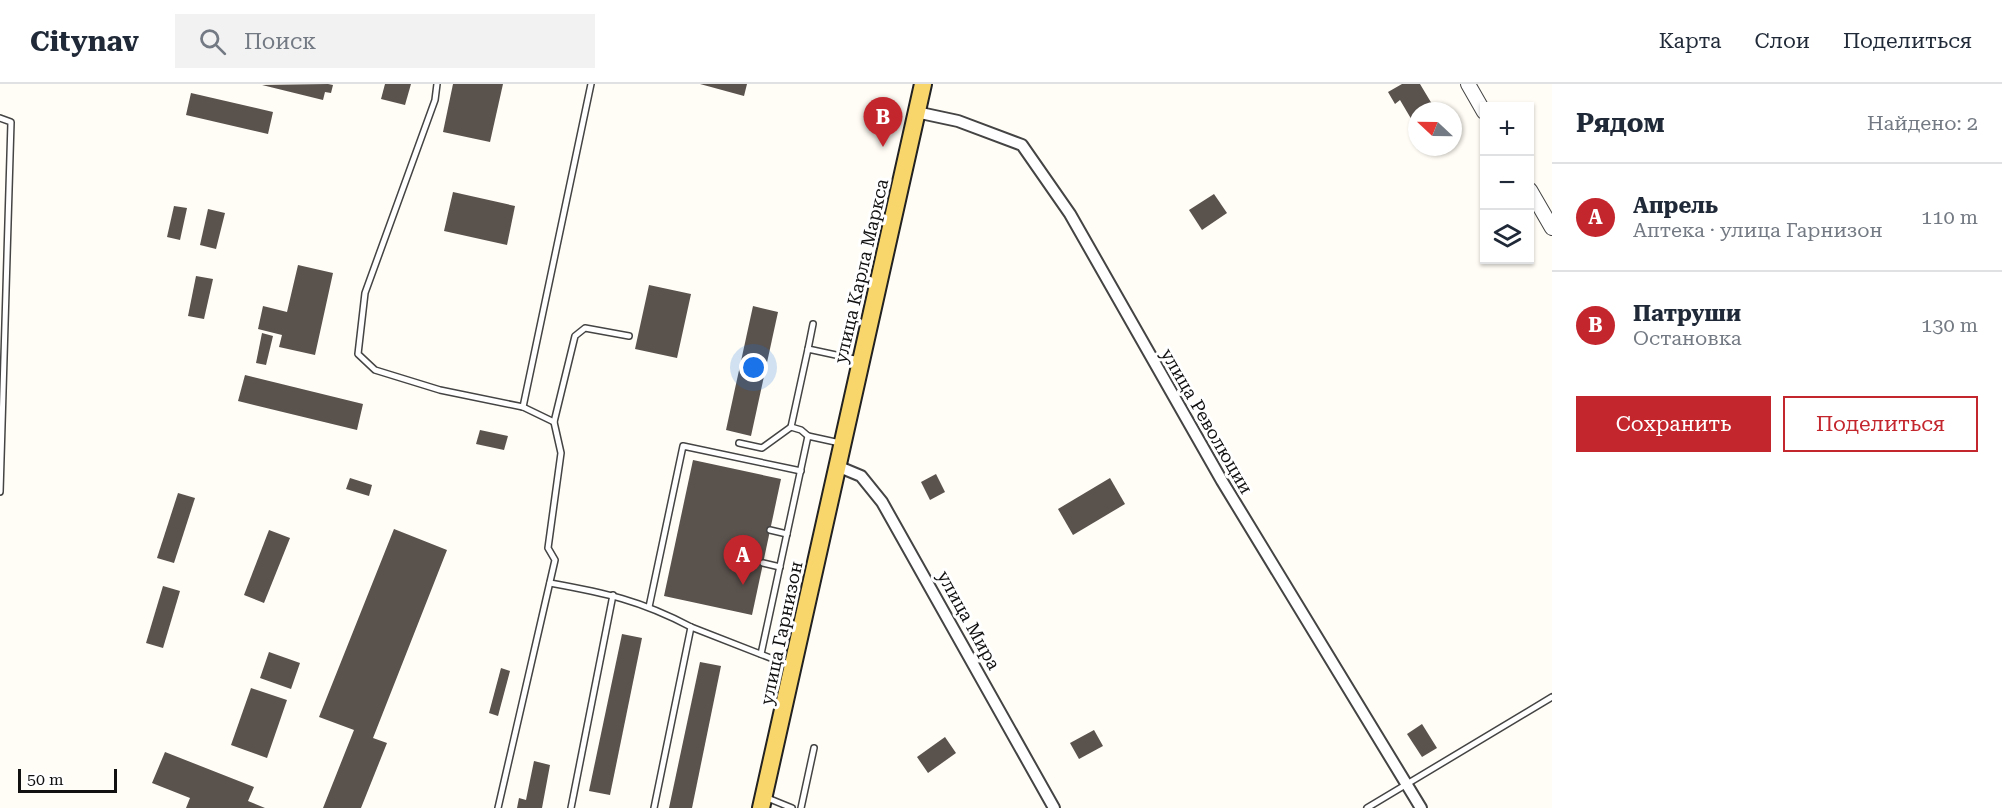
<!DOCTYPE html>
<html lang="ru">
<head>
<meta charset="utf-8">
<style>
	:root { --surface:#fff; --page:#f2f2f3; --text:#1f2937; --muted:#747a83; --line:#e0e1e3; --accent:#c4262e }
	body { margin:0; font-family:"Roboto Serif",serif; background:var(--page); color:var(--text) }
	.controls { position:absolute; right:18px; top:18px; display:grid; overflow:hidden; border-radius:0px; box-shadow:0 2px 4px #0004 }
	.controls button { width:54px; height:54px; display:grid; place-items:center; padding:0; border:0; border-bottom:2px solid var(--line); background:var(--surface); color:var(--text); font:30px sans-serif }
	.compass { position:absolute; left:1408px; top:18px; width:54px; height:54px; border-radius:50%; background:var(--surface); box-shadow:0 2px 4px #0004; rotate:292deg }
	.scale { position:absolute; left:18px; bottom:15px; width:99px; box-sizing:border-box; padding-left:6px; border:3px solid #111; border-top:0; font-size:16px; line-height:21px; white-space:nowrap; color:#111; -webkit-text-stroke:4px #fff; paint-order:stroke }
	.you { position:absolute; left:754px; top:284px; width:21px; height:21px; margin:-15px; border:4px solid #fff; border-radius:50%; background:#1a73e8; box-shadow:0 0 0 9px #1a73e833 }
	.badge { display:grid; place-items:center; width:39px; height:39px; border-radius:50%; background:var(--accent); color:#fff; font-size:20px; font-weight:700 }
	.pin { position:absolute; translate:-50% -50px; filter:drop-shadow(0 2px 3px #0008) }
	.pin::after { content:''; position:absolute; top:32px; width:21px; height:18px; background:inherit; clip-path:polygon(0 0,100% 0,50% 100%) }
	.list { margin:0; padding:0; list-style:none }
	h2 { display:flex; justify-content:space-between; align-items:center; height:78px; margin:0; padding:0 24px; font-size:26px }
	h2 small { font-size:20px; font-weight:400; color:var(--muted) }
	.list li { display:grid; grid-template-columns:39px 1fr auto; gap:18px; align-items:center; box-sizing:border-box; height:108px; padding:0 24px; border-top:2px solid var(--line) }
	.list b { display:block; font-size:22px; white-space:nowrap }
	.list p { margin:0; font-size:20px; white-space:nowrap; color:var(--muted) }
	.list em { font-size:20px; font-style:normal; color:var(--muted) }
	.actions { display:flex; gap:12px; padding:18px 24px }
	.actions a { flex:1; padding:14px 0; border:2px solid var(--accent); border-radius:0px; text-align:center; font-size:21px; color:var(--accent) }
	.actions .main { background:var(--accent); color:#fff }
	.icon { flex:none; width:33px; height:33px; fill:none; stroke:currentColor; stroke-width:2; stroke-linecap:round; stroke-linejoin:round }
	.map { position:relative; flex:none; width:1552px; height:724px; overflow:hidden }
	header { display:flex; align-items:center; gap:36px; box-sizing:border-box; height:84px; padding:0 30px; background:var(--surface); border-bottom:2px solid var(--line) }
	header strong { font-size:28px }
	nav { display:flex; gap:33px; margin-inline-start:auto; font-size:21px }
	.search { width:420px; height:54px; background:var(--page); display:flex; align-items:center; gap:15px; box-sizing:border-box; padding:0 21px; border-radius:0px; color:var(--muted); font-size:22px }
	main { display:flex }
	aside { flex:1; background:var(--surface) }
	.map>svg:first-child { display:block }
	.building { fill:#5a524d }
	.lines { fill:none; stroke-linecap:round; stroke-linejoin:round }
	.service-casing { stroke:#444; stroke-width:8 }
	.minor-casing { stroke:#444; stroke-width:14 }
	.tertiary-casing { stroke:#444; stroke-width:16 }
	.primary-casing { stroke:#222; stroke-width:20 }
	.service { stroke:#fff; stroke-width:5 }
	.minor { stroke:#fff; stroke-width:10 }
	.tertiary { stroke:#fff; stroke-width:14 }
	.primary { stroke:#f9d66b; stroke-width:16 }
	.labels { text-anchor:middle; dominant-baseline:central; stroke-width:6; stroke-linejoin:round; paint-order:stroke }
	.street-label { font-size:18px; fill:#111; stroke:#fff }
</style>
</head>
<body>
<header>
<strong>Citynav</strong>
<div class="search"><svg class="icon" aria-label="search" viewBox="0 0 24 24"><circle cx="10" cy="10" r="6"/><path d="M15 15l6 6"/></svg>Поиск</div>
<nav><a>Карта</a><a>Слои</a><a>Поделиться</a></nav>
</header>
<main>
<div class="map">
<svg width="1552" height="724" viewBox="0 0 1552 724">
	<rect width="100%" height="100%" fill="#fffdf5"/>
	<g class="building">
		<path d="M328 0 333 1 331 9 325 8 323 16 262 1Z"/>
		<path d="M385 0H411L405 21 381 15Z"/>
		<path d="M453 0H503L490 58 443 48Z"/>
		<path d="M700 0H747L744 12Z"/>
		<path d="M1402 0H1420L1435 25 1417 27V35L1413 38 1400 16 1395 20 1388 8Z"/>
		<path d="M191 9 273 28 268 50 186 31Z"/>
		<path d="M453 108 515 122 507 161 444 147Z"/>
		<path d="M1214 110 1227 129 1202 146 1189 126Z"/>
		<path d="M174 122 187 124 180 156 167 153Z"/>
		<path d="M208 125 225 129 216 165 200 161Z"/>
		<path d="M298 181 333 189 315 271 279 263 282 251 258 245 263 222 287 228Z"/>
		<path d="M196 192 213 195 204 235 188 232Z"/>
		<path d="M649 201 691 210 677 274 635 265Z"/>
		<path d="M753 222 778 228 751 352 726 346Z"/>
		<path d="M262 249 273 252 266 281 256 279Z"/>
		<path d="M245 291 363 320 357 346 238 317Z"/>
		<path d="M480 346 508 352 504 366 476 360Z"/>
		<path d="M693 376 781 395 752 531 664 512Z"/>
		<path d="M936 390 945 408 930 416 921 398Z"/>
		<path d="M350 394 372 401 369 412 346 405Z"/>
		<path d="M1110 394 1125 420 1073 451 1058 425Z"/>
		<path d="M178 409 195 414 174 479 157 474Z"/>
		<path d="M394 445 447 466 373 654 387 659 361 724H323L354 646 319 633Z"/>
		<path d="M269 446 290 454 264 519 244 511Z"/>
		<path d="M163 502 180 507 163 564 146 559Z"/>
		<path d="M622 550 642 554 610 711 589 707Z"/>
		<path d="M269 568 300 579 291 605 260 594Z"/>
		<path d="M700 578 721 582 692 724H669Z"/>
		<path d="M501 584 510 587 498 632 489 629Z"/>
		<path d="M251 604 287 616 267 674 231 661Z"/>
		<path d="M1422 640 1437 664 1422 673 1407 650Z"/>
		<path d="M1094 646 1103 662 1079 675 1070 659Z"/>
		<path d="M945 653 956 669 928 689 917 673Z"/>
		<path d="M165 668 254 703 248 717 265 724H186L190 714 152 699Z"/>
		<path d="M534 677 550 681 542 724H517L519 714 526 716Z"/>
	</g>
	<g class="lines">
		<defs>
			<g id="service">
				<path d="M437 0 435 16 365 209 358 270 375 286 440 306 523 323 554 338 561 369 548 464 555 476 498 724"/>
				<path d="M0 34 11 38 0 408"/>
				<path d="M808 265 813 240"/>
				<path d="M523 323 591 0"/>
				<path d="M554 338 575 252 585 244 629 252"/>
				<path d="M808 352 801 346 791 343 808 265 859 276"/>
				<path d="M739 359 762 364 791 343"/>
				<path d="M770 446 787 450"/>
				<path d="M763 479 780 483"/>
				<path d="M550 499C605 509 640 516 691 543"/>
				<path d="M649 523 683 362 801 387"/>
				<path d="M761 570 808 352 840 359"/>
				<path d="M765 713 792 724"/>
				<path d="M571 724 613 511"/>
				<path d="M654 724 691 543 791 582"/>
				<path d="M801 724 814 664"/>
				<path d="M1367 724 1552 613"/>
			</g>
			<g id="minor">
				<path d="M916 28 958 37 1022 61 1070 130 1222 397 1421 724"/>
				<path d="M837 382 861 392 882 418 1054 724"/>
			</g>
			<g id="tertiary">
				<path d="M1468 0 1484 28"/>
				<path d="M1530 106 1552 144"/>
			</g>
			<path id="primary" d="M761 724 923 0"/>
		</defs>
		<use href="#service" class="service-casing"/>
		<use href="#minor" class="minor-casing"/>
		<use href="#tertiary" class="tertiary-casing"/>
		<use href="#primary" class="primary-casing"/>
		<use href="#service" class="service"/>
		<use href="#minor" class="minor"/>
		<use href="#tertiary" class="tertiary"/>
		<use href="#primary" class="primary"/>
	</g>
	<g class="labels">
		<g class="street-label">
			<text transform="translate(861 187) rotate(-77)">улица Карла Маркса</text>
			<text transform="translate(1207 337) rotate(60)">улица Революции</text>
			<text transform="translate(969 536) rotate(61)">улица Мира</text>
			<text transform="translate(781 549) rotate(-78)">улица Гарнизон</text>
		</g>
	</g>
</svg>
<div class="controls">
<button>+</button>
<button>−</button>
<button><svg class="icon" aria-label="layers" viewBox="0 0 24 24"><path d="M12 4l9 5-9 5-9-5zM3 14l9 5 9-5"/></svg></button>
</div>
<svg class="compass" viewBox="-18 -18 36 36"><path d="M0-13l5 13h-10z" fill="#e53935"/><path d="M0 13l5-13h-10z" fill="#747a83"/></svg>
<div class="scale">50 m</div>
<div class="you"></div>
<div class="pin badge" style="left:743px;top:501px">A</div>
<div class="pin badge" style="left:883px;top:63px">B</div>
</div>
<aside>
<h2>Рядом<small>Найдено: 2</small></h2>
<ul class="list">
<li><span class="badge">A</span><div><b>Апрель</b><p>Аптека · улица Гарнизон</p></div><em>110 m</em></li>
<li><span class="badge">B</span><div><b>Патруши</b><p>Остановка</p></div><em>130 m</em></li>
</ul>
<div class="actions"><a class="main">Сохранить</a><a>Поделиться</a></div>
</aside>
</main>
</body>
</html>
